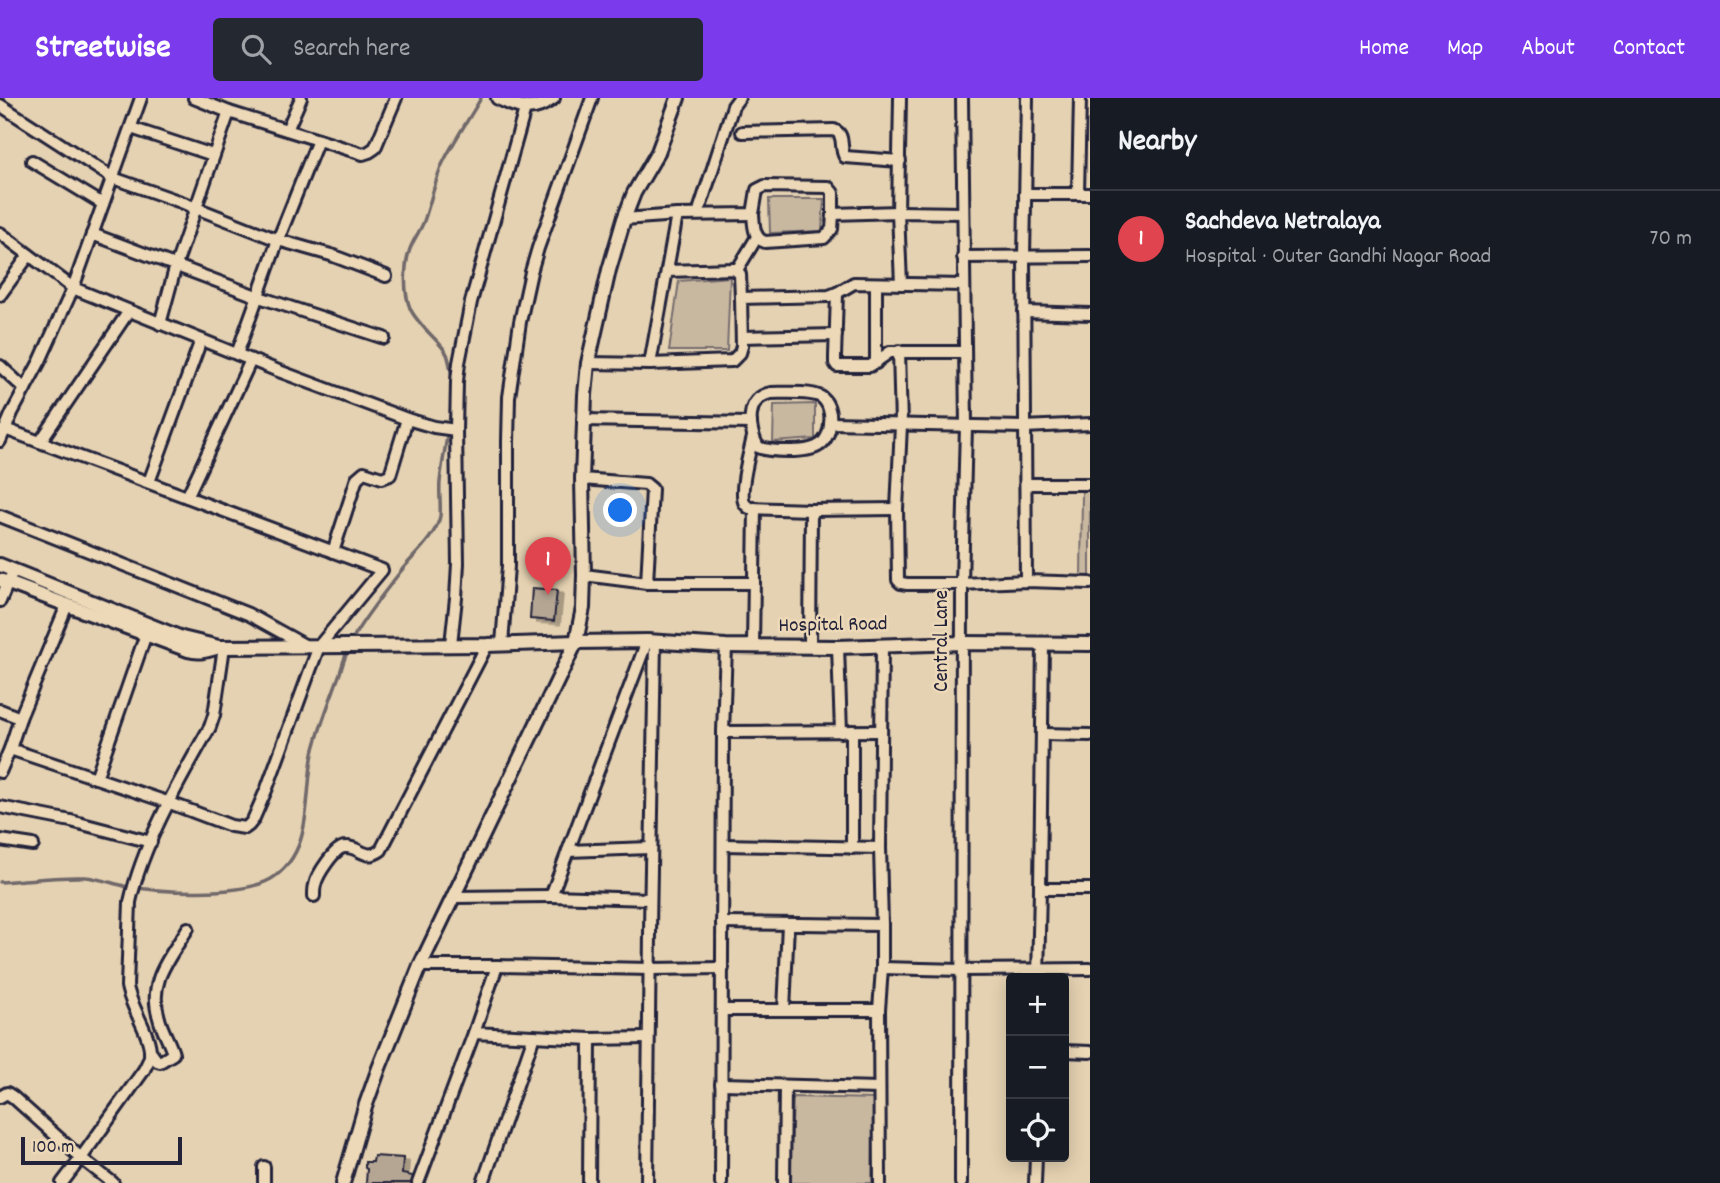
<!DOCTYPE html>
<html lang="en">
<head>
<meta charset="utf-8">
<style>
	:root { --surface:#171b24; --page:#242831; --text:#f1f3f6; --muted:#9ea1a6; --line:#363941; --accent:#7c3aed }
	body { margin:0; font-family:Dekko,sans-serif; background:var(--page); color:var(--text) }
	.controls { position:absolute; right:21px; bottom:21px; display:grid; overflow:hidden; border-radius:7px; box-shadow:0 4px 18px #0003 }
	.controls button { width:63px; height:63px; display:grid; place-items:center; padding:0; border:0; border-bottom:2px solid var(--line); background:var(--surface); color:var(--text); font:35px sans-serif }
	.scale { position:absolute; left:21px; bottom:18px; width:161px; box-sizing:border-box; padding-left:7px; border:4px solid #22223b; border-top:0; font-size:19px; line-height:24px; white-space:nowrap; color:#22223b; -webkit-text-stroke:5px #edd9b7; paint-order:stroke }
	.you { position:absolute; left:621px; top:413px; width:24px; height:24px; margin:-18px; border:5px solid #fff; border-radius:50%; background:#1a73e8; box-shadow:0 0 0 10px #1a73e833 }
	.badge { display:grid; place-items:center; width:46px; height:46px; border-radius:50%; background:var(--accent); color:#fff; font-size:23px; font-weight:700 }
	.pin { position:absolute; translate:-50% -58px; filter:drop-shadow(0 2px 4px #0008) }
	.pin::after { content:''; position:absolute; top:37px; width:24px; height:21px; background:inherit; clip-path:polygon(0 0,100% 0,50% 100%) }
	.list { margin:0; padding:0; list-style:none }
	h2 { display:flex; justify-content:space-between; align-items:center; height:91px; margin:0; padding:0 28px; font-size:30px }
	h2 small { font-size:23px; font-weight:400; color:var(--muted) }
	.list li { display:grid; grid-template-columns:46px 1fr auto; gap:21px; align-items:center; box-sizing:border-box; height:98px; padding:0 28px; border-top:2px solid var(--line) }
	.list b { display:block; font-size:26px; white-space:nowrap }
	.list p { margin:0; font-size:23px; white-space:nowrap; color:var(--muted) }
	.list em { font-size:23px; font-style:normal; color:var(--muted) }
	.icon { flex:none; width:38px; height:38px; fill:none; stroke:currentColor; stroke-width:2; stroke-linecap:round; stroke-linejoin:round }
	.map { position:relative; flex:none; width:1090px; height:1085px; overflow:hidden }
	header { display:flex; align-items:center; gap:42px; box-sizing:border-box; height:98px; padding:0 35px; background:var(--accent); color:#fff }
	header strong { font-size:33px }
	nav { display:flex; gap:38px; margin-inline-start:auto; font-size:24px }
	.search { width:490px; height:63px; background:var(--page); display:flex; align-items:center; gap:18px; box-sizing:border-box; padding:0 24px; border-radius:7px; color:var(--muted); font-size:26px }
	main { display:flex }
	aside { flex:1; background:var(--surface) }
	.map>svg:first-child { display:block }
	.green { fill:#c9b8a0; stroke:#766d6e; stroke-width:2 }
	.lines { fill:none; stroke-linecap:round; stroke-linejoin:round }
	.stream { stroke:#6f686a; stroke-width:3.5 }
	.building { fill:#b5a694; stroke:#22223b; stroke-width:2; filter:url(#shadow) }
	.minor-casing { stroke:#22223b; stroke-width:16 }
	.tertiary-casing { stroke:#22223b; stroke-width:18 }
	.minor { stroke:#edd9b7; stroke-width:10 }
	.tertiary { stroke:#edd9b7; stroke-width:12 }
	.labels { text-anchor:middle; dominant-baseline:central; stroke-width:5; stroke-linejoin:round; paint-order:stroke }
	.street-label { font-size:21px; fill:#22223b; stroke:#edd9b7 }
</style>
</head>
<body>
<header>
<strong>Streetwise</strong>
<div class="search"><svg class="icon" aria-label="search" viewBox="0 0 24 24"><circle cx="10" cy="10" r="6"/><path d="M15 15l6 6"/></svg>Search here</div>
<nav><a>Home</a><a>Map</a><a>About</a><a>Contact</a></nav>
</header>
<main>
<div class="map">
<svg width="1090" height="1085" viewBox="0 0 1090 1085">
	<defs>
		<filter id="shadow"><feDropShadow dx="6" dy="3.5" stdDeviation="0" flood-color="#0004"/></filter>
	</defs>
	<rect width="100%" height="100%" fill="#e5d2b2"/>
	<filter id="ink" filterUnits="userSpaceOnUse"><feTurbulence type="fractalNoise" baseFrequency=".0143" numOctaves="2"/><feDisplacementMap in="SourceGraphic" scale="14" xChannelSelector="R" yChannelSelector="G"/><feConvolveMatrix kernelMatrix="1 2 1 2 8 2 1 2 1" color-interpolation-filters="sRGB"/></filter>
	<g filter="url(#ink)">
		<g class="green">
			<path d="M769 101H824L822 133 770 135Z"/>
			<path d="M730 179 727 253H669L679 183Z"/>
			<path d="M815 306V341L773 344 774 307Z"/>
			<path d="M1082 393H1090V481H1081Z"/>
			<path d="M793 999 874 1001 872 1085H790Z"/>
		</g>
		<g class="lines">
			<path class="stream" d="M0 784C28 782 57 778 85 779 98 780 111 785 124 788 159 794 240 799 271 781 316 753 303 694 314 651 321 625 331 600 340 575 344 561 350 545 357 533 370 512 386 492 401 473 413 458 437 437 440 418 441 407 439 395 440 384 444 346 459 297 448 259 445 246 417 228 410 210 404 195 404 170 409 154 412 143 420 134 424 123 430 106 434 87 441 69 452 45 468 23 481 0"/>
		</g>
		<g class="building">
			<path d="M532 490 557 492 554 523 530 521Z"/>
			<path d="M374 1058 403 1060 402 1076 413 1078 412 1085H366L367 1071 365 1070V1064H373Z"/>
		</g>
		<g class="lines">
			<defs>
				<g id="minor">
					<path d="M194 0 229 14 363 56 369 54 375 50 396 0"/>
					<path d="M900 0 898 114 901 186"/>
					<path d="M0 7 113 80 181 104 278 142 331 157 386 178"/>
					<path d="M131 30 213 57"/>
					<path d="M287 32 301 0"/>
					<path d="M742 34 834 32C846 37 839 50 845 59L900 63"/>
					<path d="M32 63 103 106"/>
					<path d="M1025 96H1090"/>
					<path d="M1078 96 1080 0"/>
					<path d="M698 116 733 8 739 0"/>
					<path d="M753 116C754 126 753 140 765 144L824 140 832 131 833 116"/>
					<path d="M624 121 677 117 753 116 757 92 765 88 828 89 833 95V116L898 114 963 115"/>
					<path d="M0 135 73 190 276 272 407 321 434 329 456 332"/>
					<path d="M92 136 259 199 384 240"/>
					<path d="M963 159 1090 158"/>
					<path d="M737 172 757 139"/>
					<path d="M667 173 734 171 740 176 741 200"/>
					<path d="M837 195 835 259V265L837 268H870L890 254H965"/>
					<path d="M0 197 29 157"/>
					<path d="M1024 214 1090 216"/>
					<path d="M160 226 176 167 229 14"/>
					<path d="M742 239 836 237"/>
					<path d="M899 253 901 327 897 411 898 482 901 485 907 486H962L1026 483 1090 485"/>
					<path d="M237 256 278 142 318 42"/>
					<path d="M588 265 650 266 732 263 740 255 742 248 741 200 829 198 837 195 854 185 964 187"/>
					<path d="M876 265V186"/>
					<path d="M650 266 677 117"/>
					<path d="M0 268 25 291"/>
					<path d="M771 295C783 295 811 293 821 299 835 309 833 340 818 348 807 355 770 354 758 349 748 329 745 300 771 295Z"/>
					<path d="M583 322 751 325"/>
					<path d="M830 325 1024 329 1090 326"/>
					<path d="M5 331 382 472 319 548 267 690 253 722 249 727 245 730 231 728 170 705 10 651"/>
					<path d="M753 339C750 352 738 396 745 406 746 408 748 408 749 410L811 412 897 411"/>
					<path d="M0 343 12 315 40 263 73 190 141 0"/>
					<path d="M40 344 129 213"/>
					<path d="M582 381 646 386 652 391 647 485"/>
					<path d="M149 384 201 242"/>
					<path d="M1026 386H1090"/>
					<path d="M187 399 251 262"/>
					<path d="M0 418 248 516 306 548"/>
					<path d="M333 454 357 380 364 374 382 380 390 377 407 321"/>
					<path d="M584 477 647 485H754"/>
					<path d="M1026 483 1024 158 1027 0"/>
					<path d="M0 503 10 480"/>
					<path d="M647 543 551 798 649 801"/>
					<path d="M451 546 456 500 458 465 456 332 457 283 459 265 471 204 525 11"/>
					<path d="M502 546 508 468V343L509 299 520 224 531 174 538 150 592 0"/>
					<path d="M882 547 880 750 882 827"/>
					<path d="M753 548 755 410"/>
					<path d="M810 549 811 412"/>
					<path d="M838 549 841 634"/>
					<path d="M0 612 20 620"/>
					<path d="M852 633V750"/>
					<path d="M723 634 881 633"/>
					<path d="M1042 636 1090 637"/>
					<path d="M0 674 10 651 20 620 67 507"/>
					<path d="M96 680 146 536"/>
					<path d="M0 709 71 723 151 744"/>
					<path d="M0 742 33 747"/>
					<path d="M723 747 880 750"/>
					<path d="M568 753 650 750"/>
					<path d="M1040 791H1090"/>
					<path d="M314 798C314 795 314 790 315 787 317 777 335 749 345 749 360 748 365 764 381 752L487 547"/>
					<path d="M454 799 551 798"/>
					<path d="M722 825 882 827V870L879 912 880 1085"/>
					<path d="M420 868H497L474 935 590 941 589 1085"/>
					<path d="M497 868 651 871 723 870"/>
					<path d="M882 870 961 872 1090 871"/>
					<path d="M1038 880 1040 791 1043 545"/>
					<path d="M722 912H879"/>
					<path d="M784 912 788 826"/>
					<path d="M590 941 648 940"/>
					<path d="M150 953 157 963 160 964 173 956C170 944 162 933 159 920 147 883 170 860 188 830"/>
					<path d="M1064 953 1090 954"/>
					<path d="M721 986 879 990"/>
					<path d="M0 999 7 995 13 999 81 1060 62 1085"/>
					<path d="M113 1085 81 1060 144 972C146 967 150 962 150 957 152 937 130 909 127 888L130 804C143 745 180 682 210 629L214 617 224 549"/>
					<path d="M264 1085V1069"/>
					<path d="M418 1085 474 935"/>
					<path d="M483 1085 534 938"/>
					<path d="M647 1085C649 905 651 724 655 544"/>
					<path d="M721 1085 723 634 726 548"/>
					<path d="M784 1085 785 988"/>
					<path d="M961 1085 962 486 966 328 962 0"/>
					<path d="M1035 1085 1036 1059"/>
				</g>
				<g id="tertiary">
					<path d="M498 0C521 10 531 16 553 0"/>
					<path d="M0 467 182 540 219 549 487 547 576 544 647 543 726 548 838 549 963 545 1090 546"/>
					<path d="M0 482 188 552C199 555 206 553 216 550"/>
					<path d="M343 1085 365 1009 379 970 420 868 576 544 583 510 584 477 582 381 585 297 588 265 609 172 624 121 634 95 658 54 678 0"/>
				</g>
			</defs>
			<use href="#minor" class="minor-casing"/>
			<use href="#tertiary" class="tertiary-casing"/>
			<use href="#minor" class="minor"/>
			<use href="#tertiary" class="tertiary"/>
		</g>
	</g>
	<g class="labels">
		<g class="street-label">
			<text transform="translate(833 528) rotate(-1)">Hospital Road</text>
			<text transform="translate(943 543) rotate(-90)">Central Lane</text>
		</g>
	</g>
</svg>
<div class="controls">
<button>+</button>
<button>−</button>
<button><svg class="icon" aria-label="locate" viewBox="0 0 24 24"><circle cx="12" cy="12" r="6"/><path d="M12 2v4M12 18v4M2 12h4M18 12h4"/></svg></button>
</div>
<div class="scale">100 m</div>
<div class="you"></div>
<div class="pin badge" style="left:548px;top:497px;background:#e0444e">1</div>
</div>
<aside>
<h2>Nearby<small></small></h2>
<ul class="list">
<li><span class="badge" style="background:#e0444e">1</span><div><b>Sachdeva Netralaya</b><p>Hospital · Outer Gandhi Nagar Road</p></div><em>70 m</em></li>
</ul>
</aside>
</main>
</body>
</html>
